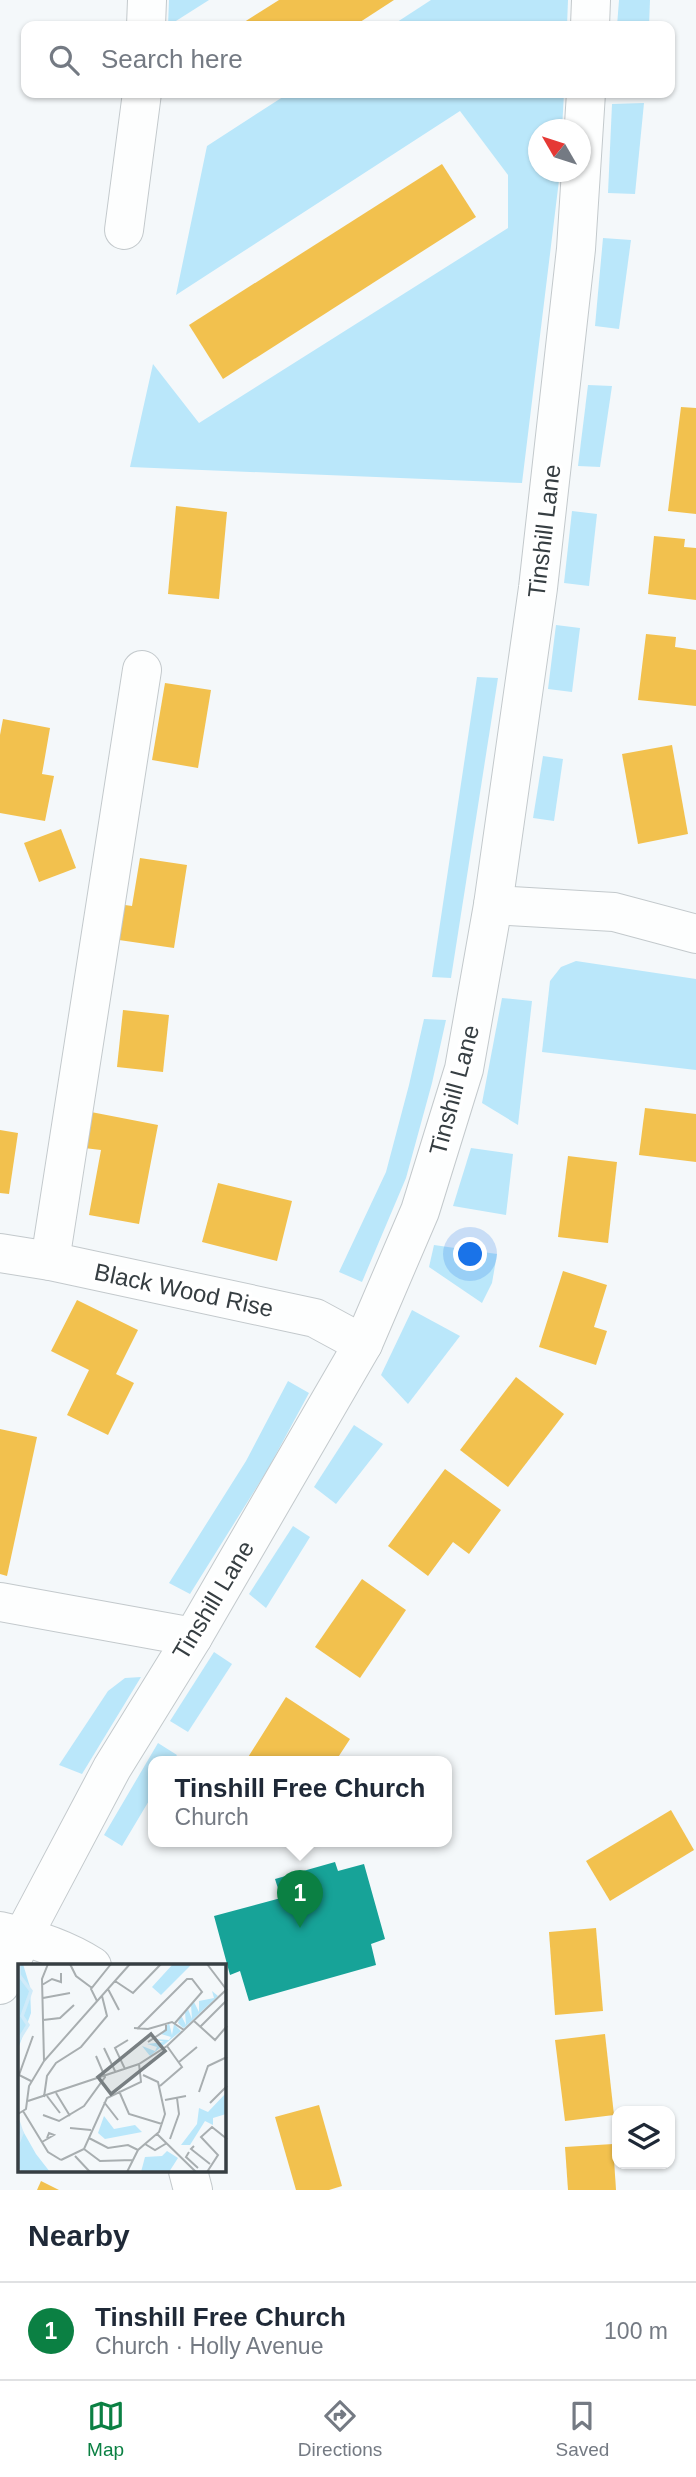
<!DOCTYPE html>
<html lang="en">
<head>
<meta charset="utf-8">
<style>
	:root { --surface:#fff; --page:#f2f2f3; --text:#1f2937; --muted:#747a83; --line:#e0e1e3; --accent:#0b8043 }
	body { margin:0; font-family:Helvetica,sans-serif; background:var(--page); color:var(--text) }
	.controls { position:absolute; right:21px; bottom:21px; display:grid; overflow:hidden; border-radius:14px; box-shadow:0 2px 5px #0004 }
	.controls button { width:63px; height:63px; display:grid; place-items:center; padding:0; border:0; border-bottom:2px solid var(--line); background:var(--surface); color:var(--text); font:35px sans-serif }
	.compass { position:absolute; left:528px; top:119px; width:63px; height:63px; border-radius:50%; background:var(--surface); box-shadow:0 2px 5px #0004; rotate:309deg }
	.you { position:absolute; left:471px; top:1255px; width:24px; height:24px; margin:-18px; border:5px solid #fff; border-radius:50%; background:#1a73e8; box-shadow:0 0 0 10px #1a73e833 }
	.badge { display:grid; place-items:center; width:46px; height:46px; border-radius:50%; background:var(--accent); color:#fff; font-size:23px; font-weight:700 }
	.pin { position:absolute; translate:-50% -58px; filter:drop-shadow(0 2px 4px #0008) }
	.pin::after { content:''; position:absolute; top:37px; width:24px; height:21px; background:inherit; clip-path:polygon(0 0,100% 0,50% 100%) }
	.popup { position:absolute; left:148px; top:1756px; width:304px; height:91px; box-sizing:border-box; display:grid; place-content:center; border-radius:14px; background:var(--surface); filter:drop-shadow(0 2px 5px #0005); font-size:23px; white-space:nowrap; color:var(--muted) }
	.popup b { font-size:26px; color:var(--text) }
	.popup::after { content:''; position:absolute; left:50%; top:100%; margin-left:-14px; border:14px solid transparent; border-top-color:var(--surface) }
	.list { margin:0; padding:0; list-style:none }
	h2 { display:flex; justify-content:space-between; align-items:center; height:91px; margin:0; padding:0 28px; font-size:30px }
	h2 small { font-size:23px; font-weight:400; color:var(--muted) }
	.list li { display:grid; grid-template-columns:46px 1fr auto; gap:21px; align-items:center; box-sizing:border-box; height:98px; padding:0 28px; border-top:2px solid var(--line) }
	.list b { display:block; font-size:26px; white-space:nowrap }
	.list p { margin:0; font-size:23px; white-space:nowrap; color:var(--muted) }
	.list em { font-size:23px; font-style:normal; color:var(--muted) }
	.icon { flex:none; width:38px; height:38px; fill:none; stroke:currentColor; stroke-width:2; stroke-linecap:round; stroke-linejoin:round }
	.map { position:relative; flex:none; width:696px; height:2190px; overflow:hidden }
	.search { position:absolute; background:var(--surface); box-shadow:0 2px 5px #0004; left:21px; right:21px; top:21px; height:77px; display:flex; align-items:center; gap:18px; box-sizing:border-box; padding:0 24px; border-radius:14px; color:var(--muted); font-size:26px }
	.sheet { height:189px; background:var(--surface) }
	nav { display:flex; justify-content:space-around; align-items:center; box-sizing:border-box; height:98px; border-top:2px solid var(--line); background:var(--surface); font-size:19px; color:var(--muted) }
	nav a { display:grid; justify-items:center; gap:4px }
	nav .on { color:var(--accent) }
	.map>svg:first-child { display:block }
	.green { fill:#bae7fa }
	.homes { fill:#f2c14e }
	.public { fill:#17a398 }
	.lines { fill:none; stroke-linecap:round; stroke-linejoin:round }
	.minor-casing { stroke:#c3c9cc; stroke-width:40 }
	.minor { stroke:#fdfefe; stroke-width:38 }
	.labels { text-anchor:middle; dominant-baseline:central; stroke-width:7; stroke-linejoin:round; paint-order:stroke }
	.street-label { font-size:24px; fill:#363e42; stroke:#fff }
	.inset-river { fill:none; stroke:#d0ebf9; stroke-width:3.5 }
	.inset-road { fill:none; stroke:#a8aeb0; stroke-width:2 }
	.view { fill:#787f82; fill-opacity:0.15; stroke:#787f82; stroke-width:3.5 }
	.inset-edge { fill:none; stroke:#363e42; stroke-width:3.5 }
</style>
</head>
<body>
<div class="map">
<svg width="696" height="2190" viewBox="0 0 696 2190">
	<rect width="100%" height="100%" fill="#f4f8fa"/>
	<g class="green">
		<path d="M169 0H209L168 26Z"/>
		<path d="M431 0H568L567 26H391Z"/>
		<path d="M619 0H650L649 26H617Z"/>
		<path d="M289 93H564L562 129 538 130V172H560L522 483 130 467 153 364 199 423 508 228V175L460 111 176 295 207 146Z"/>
		<path d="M644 103 635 194 608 193 612 104Z"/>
		<path d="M603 238 631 240 619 329 595 326Z"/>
		<path d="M588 385 612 386 600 467 578 466Z"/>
		<path d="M572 511 597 514 589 586 564 583Z"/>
		<path d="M556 625 580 628 572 692 548 689Z"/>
		<path d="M477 677 498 678 451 978 432 977Z"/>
		<path d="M543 756 563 759 554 821 533 818Z"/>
		<path d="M576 961 696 979V1070L542 1052 550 981 561 967Z"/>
		<path d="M502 998 532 1001 518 1125 482 1103Z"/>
		<path d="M424 1019 446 1020 432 1083 406 1178 362 1282 339 1272 386 1172 409 1085Z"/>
		<path d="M471 1148 513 1154 506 1215 453 1206Z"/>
		<path d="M434 1245 497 1254 492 1283 482 1303 429 1267Z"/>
		<path d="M412 1310 460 1336 408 1404 381 1375Z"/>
		<path d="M288 1381 309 1393 268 1469 190 1594 169 1583 246 1461Z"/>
		<path d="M354 1425 383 1444 336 1504 314 1487Z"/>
		<path d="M293 1526 310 1537 266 1608 249 1594Z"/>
		<path d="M214 1652 232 1664 188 1732 170 1721Z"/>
		<path d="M141 1677 82 1774 59 1765 108 1691 125 1678Z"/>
		<path d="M158 1743 177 1755 172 1762H153V1794L122 1846 104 1835Z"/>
	</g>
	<g class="homes">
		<path d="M279 0H394L354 26H238Z"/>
		<path d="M442 164 476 217 223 379 189 325Z"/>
		<path d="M681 407 696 408V514L668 511Z"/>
		<path d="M176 506 227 512 219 599 168 594Z"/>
		<path d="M654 536 685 539 684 547 696 548V600L648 594Z"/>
		<path d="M646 634 676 637 675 647 696 650V706L638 700Z"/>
		<path d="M165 683 211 690 198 768 152 760Z"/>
		<path d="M3 719 50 728 42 774 54 776 45 821 0 813V735Z"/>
		<path d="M672 745 688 834 638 844 622 754Z"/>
		<path d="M61 829 76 868 39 882 24 843Z"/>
		<path d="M140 858 187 865 174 948 119 940 125 905 132 906Z"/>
		<path d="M123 1010 169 1015 163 1072 117 1067Z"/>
		<path d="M645 1108 696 1114V1162L639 1155Z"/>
		<path d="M91 1112 158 1125 139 1224 89 1215 101 1150 84 1148Z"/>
		<path d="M0 1130 18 1133 9 1194 0 1193Z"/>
		<path d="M568 1156 617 1162 608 1243 558 1237Z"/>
		<path d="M218 1183 292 1201 277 1261 202 1242Z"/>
		<path d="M563 1271 607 1285 594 1327 607 1331 596 1365 539 1347Z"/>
		<path d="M77 1300 138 1330 116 1374 134 1383 108 1435 67 1415 89 1370 51 1351Z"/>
		<path d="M516 1377 564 1414 508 1487 460 1450Z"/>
		<path d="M0 1429 37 1437 7 1576 0 1574Z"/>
		<path d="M445 1469 501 1510 469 1554 453 1542 428 1576 388 1546Z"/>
		<path d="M362 1579 406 1610 360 1678 315 1647Z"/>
		<path d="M286 1697 350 1739 335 1762H319L315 1759 313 1762H245Z"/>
		<path d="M671 1810 694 1850 610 1901 586 1861Z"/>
		<path d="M596 1928 603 2011 555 2015 549 1932Z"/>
		<path d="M605 2034 614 2115 565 2121 555 2040Z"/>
		<path d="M319 2105 342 2186 329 2190H296L275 2117Z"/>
		<path d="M613 2144 616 2190H568L565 2147Z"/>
		<path d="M41 2181 59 2190H37Z"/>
	</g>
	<path class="public" d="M335 1862 338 1871 364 1864 385 1939 371 1944 376 1965 249 2001 240 1971 230 1975 214 1916 281 1898 275 1879Z"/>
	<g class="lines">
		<defs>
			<g id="minor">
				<path d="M146 26 147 0"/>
				<path d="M590 26 591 0"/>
				<path d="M124 230 142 93"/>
				<path d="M493 905 614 912 696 934"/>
				<path d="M0 1253 50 1261 315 1318 363 1344"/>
				<path d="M50 1261 142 670"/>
				<path d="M0 1602 193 1637"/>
				<path d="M0 1931C32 1938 64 1948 92 1966"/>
				<path d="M0 1985 23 1936 112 1768 193 1637 363 1344 420 1211 464 1069 493 905 538 588 576 249 586 93"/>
				<path d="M188 2171 193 2190"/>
			</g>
		</defs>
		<use href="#minor" class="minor-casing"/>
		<use href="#minor" class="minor"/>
	</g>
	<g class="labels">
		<g class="street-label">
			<text transform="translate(544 531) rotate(-83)">Tinshill Lane</text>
			<text transform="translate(454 1090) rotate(-75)">Tinshill Lane</text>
			<text transform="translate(184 1290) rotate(12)">Black Wood Rise</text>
			<text transform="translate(213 1600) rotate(-59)">Tinshill Lane</text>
		</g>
	</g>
	<g transform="translate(18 1964)">
		<rect width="208" height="208" fill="#f4f8fa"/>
		<path d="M194 27 200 32 166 64 164 63 160 59 163 51 168 61 167 48 170 45 174 55 173 41 176 38 181 48V37L196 34ZM151 59 154 71 156 60 163 67 132 92 124 82 137 87 139 83 129 80 146 78 136 75 151 76 153 73 143 70Z" fill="#bae7fa"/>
		<path d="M1 0H5L12 23 13 49 0 85ZM155 0H174L143 31 134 23ZM208 129V150L195 154V161L187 157 172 181H163L179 160 181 144 190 148ZM1 160 18 190 32 208H4L0 203ZM149 187 160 194 151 208H123L127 193 144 192Z" fill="#bae7fa"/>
		<path d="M86 152 96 165 117 161 124 168 87 175 80 169Z" fill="#bae7fa"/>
		<path class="inset-river" d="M0 77 10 61 4 52 13 27 1 11V0M0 157 4 169 0 179"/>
		<path class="inset-road" d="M52 0 58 12 74 24M189 0 208 25M97 17 115 29 143 0M24 21 34 15 43 18V9M90 25 101 46M25 34 52 29M79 37 73 25 93 0M25 56 42 54 56 41M176 57 197 76 209 62M182 63 209 36M116 64 130 65 154 58 166 66M119 65 169 15H174L184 28 157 59M130 78 148 66V59M86 84 97 107M26 97 24 15 30 0M161 98 179 83M107 105 97 84 110 76M13 117 1 111 15 72M142 122 164 103 149 82M101 127 111 150 144 160M181 128 190 102 209 93M38 129 52 152M29 132 42 149M26 133 29 112 38 99 63 83 89 52 84 32M147 136 168 132M10 137 121 100 149 82 209 25M86 138 100 156M192 139 209 122M5 147 30 188 43 196M0 150 8 145 11 122 26 97 112 0M25 151 41 157 66 142 87 113 78 92M52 164 73 166M139 170 178 208M71 174 90 184 110 181 120 186M152 175 161 150 159 134M24 178 36 171 31 169 29 174M127 180 137 186 149 179M176 182 173 185 192 200M66 185 82 197 115 196M171 188 168 193 180 204M57 192 72 208M43 196 66 185 89 134 123 118 121 100M109 208 120 186 141 168 147 150 140 118 125 111M189 208 200 191 183 173 194 163 209 175"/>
		<path class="view" d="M133 70 147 87 93 130 80 113Z"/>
		<rect width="208" height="208" class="inset-edge"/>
	</g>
</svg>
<div class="controls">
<button><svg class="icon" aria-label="layers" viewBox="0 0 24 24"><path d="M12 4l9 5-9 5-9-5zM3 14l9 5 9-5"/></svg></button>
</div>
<svg class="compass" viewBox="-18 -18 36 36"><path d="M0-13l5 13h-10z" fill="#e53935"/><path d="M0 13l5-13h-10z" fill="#747a83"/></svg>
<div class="you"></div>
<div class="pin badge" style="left:300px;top:1928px">1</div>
<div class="popup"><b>Tinshill Free Church</b>Church</div>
<div class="search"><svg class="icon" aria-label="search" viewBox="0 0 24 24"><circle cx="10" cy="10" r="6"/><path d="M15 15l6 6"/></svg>Search here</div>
</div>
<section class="sheet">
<h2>Nearby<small></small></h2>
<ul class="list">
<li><span class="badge">1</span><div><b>Tinshill Free Church</b><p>Church · Holly Avenue</p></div><em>100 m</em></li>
</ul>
</section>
<nav>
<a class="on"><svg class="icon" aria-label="map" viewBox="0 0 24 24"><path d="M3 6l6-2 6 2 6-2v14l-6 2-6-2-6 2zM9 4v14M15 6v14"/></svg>Map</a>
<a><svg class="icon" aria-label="directions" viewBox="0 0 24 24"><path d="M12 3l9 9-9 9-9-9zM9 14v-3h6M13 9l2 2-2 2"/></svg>Directions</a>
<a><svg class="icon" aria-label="saved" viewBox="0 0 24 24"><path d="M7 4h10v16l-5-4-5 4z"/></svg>Saved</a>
</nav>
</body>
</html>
